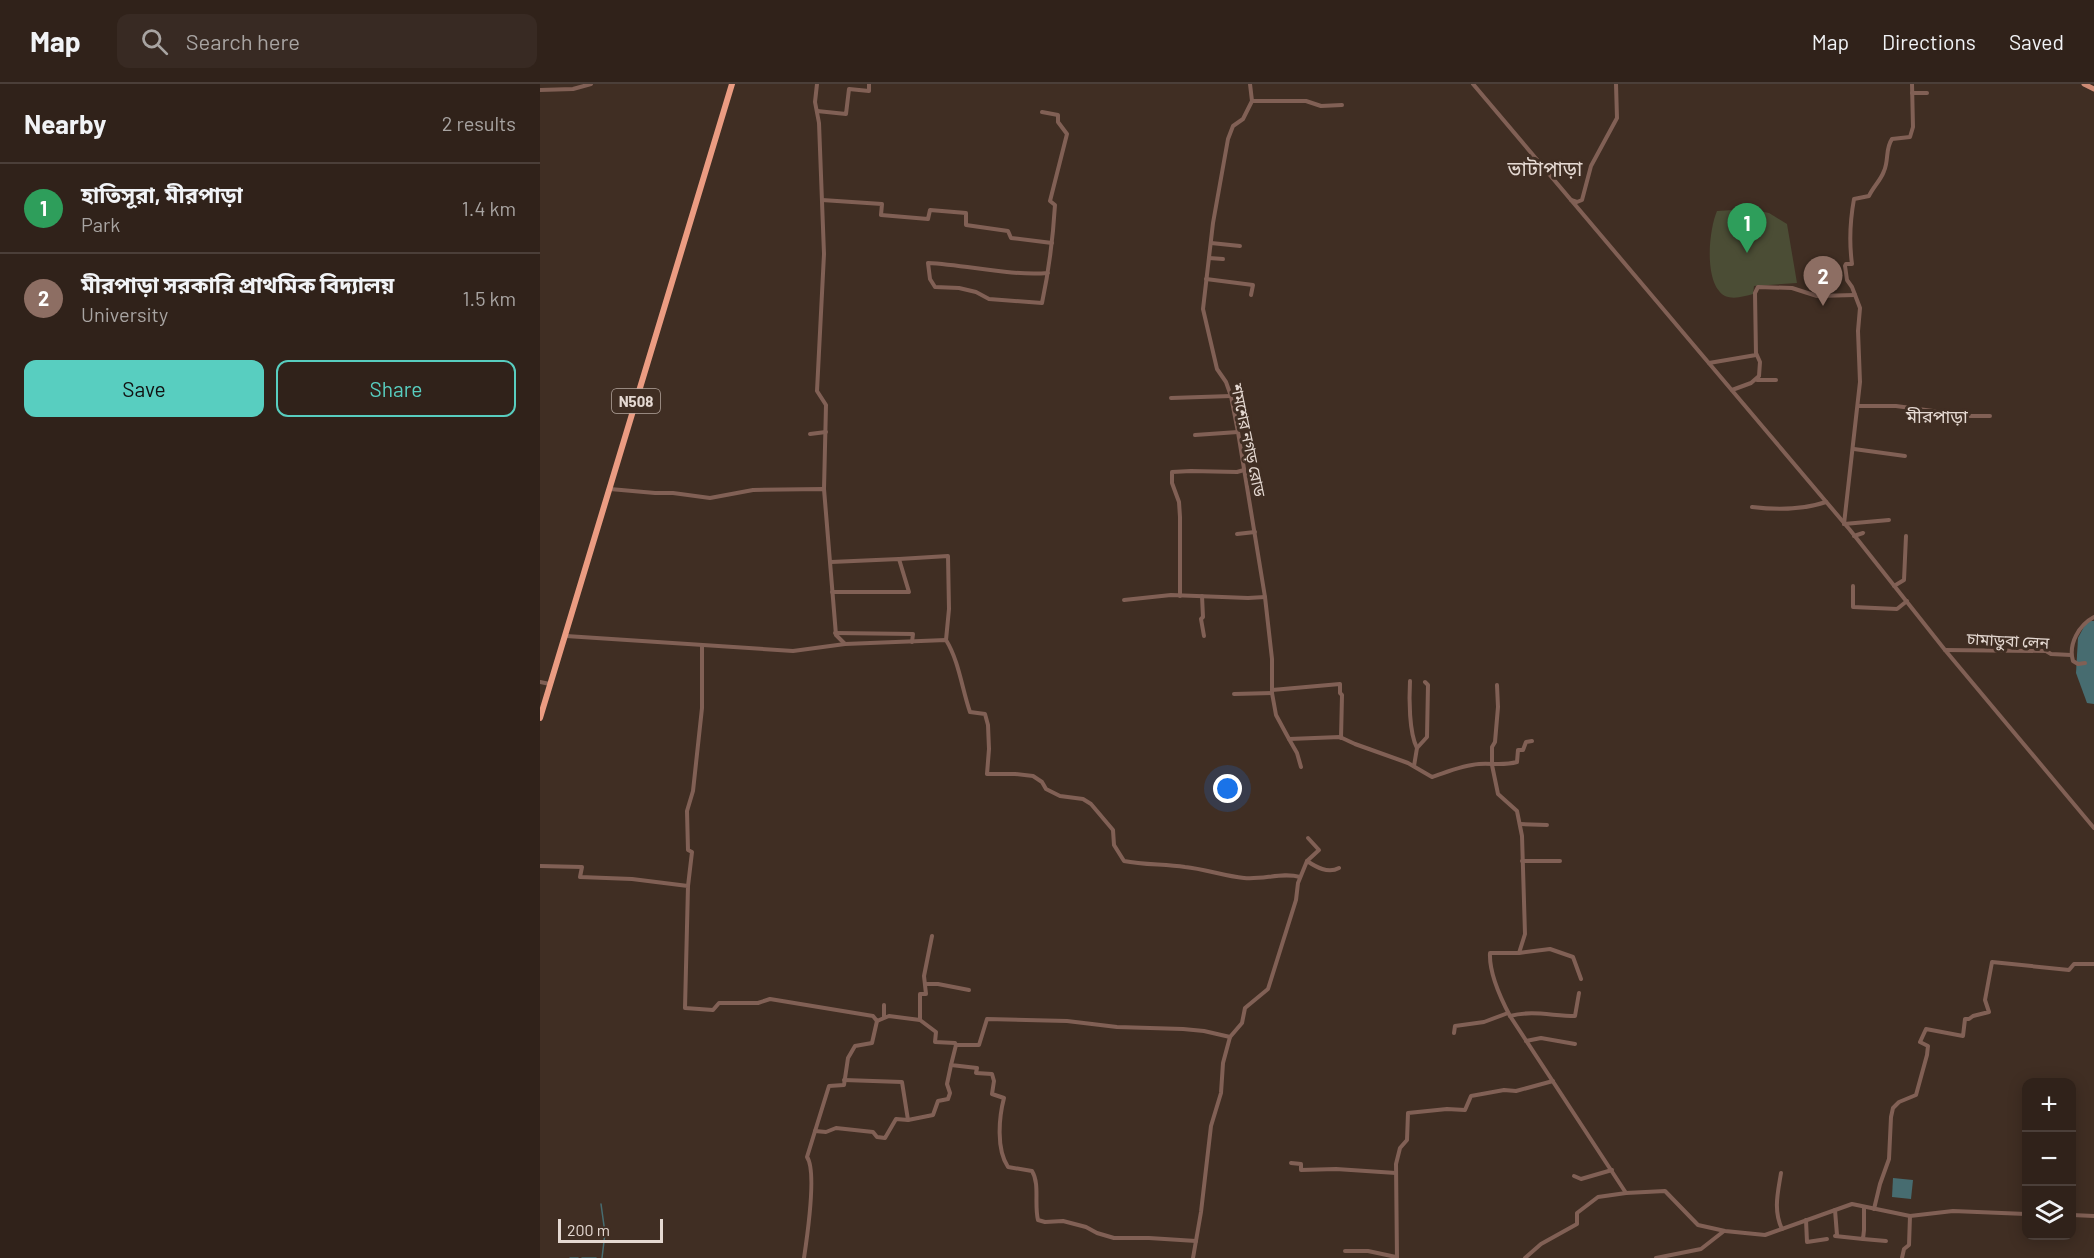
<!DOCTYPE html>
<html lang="en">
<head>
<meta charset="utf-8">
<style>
	:root { --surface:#30221a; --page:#382a23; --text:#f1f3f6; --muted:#a8a4a2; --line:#4b3f39; --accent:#58cec0 }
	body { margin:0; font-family:Barlow,"Noto Sans Bengali",sans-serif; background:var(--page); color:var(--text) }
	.controls { position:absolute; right:18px; bottom:18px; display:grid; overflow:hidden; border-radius:12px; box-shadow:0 3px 15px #0003 }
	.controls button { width:54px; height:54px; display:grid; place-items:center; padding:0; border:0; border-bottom:2px solid var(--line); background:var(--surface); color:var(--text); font:30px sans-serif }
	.scale { position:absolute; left:18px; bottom:15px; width:105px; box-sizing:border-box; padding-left:6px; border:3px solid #e5d9d2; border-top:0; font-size:16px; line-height:21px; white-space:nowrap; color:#e5d9d2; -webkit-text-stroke:4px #402e23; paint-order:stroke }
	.you { position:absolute; left:688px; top:705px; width:21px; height:21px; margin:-15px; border:4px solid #fff; border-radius:50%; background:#1a73e8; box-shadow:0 0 0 9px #1a73e833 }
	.badge { display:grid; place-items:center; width:39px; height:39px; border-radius:50%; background:var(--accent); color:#fff; font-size:20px; font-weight:700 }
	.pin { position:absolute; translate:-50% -50px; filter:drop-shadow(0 2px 3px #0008) }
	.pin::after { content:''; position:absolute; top:32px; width:21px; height:18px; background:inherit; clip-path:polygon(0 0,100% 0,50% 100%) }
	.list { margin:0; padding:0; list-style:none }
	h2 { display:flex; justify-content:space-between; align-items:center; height:78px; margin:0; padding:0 24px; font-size:26px }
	h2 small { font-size:20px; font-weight:400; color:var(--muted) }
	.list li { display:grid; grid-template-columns:39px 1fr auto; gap:18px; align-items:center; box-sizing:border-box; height:90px; padding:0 24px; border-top:2px solid var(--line) }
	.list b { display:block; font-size:22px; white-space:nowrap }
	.list p { margin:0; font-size:20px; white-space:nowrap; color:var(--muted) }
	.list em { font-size:20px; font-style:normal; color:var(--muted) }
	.actions { display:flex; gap:12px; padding:18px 24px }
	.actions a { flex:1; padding:14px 0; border:2px solid var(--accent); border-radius:12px; text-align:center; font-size:21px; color:var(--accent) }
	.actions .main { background:var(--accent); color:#111 }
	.icon { flex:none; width:33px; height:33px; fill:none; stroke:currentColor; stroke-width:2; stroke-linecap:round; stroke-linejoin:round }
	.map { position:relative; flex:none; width:1554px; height:1174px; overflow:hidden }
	header { display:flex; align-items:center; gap:36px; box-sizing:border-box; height:84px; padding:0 30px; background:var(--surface); border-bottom:2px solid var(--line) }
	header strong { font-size:28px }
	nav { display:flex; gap:33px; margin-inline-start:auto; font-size:21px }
	.search { width:420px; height:54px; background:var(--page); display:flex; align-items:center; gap:15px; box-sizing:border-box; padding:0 21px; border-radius:12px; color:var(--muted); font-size:22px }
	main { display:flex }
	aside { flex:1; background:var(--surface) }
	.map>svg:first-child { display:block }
	.green { fill:#4b4d35 }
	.water { fill:#476c70 }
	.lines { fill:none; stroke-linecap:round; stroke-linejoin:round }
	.stream { stroke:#476c70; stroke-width:1.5 }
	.minor { stroke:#816055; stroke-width:4 }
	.major { stroke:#cd8b75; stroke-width:5 }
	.highway { stroke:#eb9c82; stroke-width:6 }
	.labels { text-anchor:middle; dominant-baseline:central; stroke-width:6; stroke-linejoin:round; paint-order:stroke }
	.shield { fill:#402e23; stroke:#b4a69e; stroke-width:1.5 }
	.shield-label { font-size:15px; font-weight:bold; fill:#e5d9d2 }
	.street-label { font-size:16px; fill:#e5d9d2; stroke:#402e23 }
	.neighbourhood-label { font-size:18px; fill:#e5d9d2; stroke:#402e23 }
	.quarter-label { font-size:20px; fill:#e5d9d2; stroke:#402e23 }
</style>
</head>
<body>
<header>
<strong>Map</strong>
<div class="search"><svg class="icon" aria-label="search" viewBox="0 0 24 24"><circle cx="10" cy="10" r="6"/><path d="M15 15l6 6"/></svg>Search here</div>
<nav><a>Map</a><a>Directions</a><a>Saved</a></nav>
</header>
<main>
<aside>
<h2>Nearby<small>2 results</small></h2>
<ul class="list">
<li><span class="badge" style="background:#2e9e5b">1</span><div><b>হাতিসূরা, মীরপাড়া</b><p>Park</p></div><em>1.4 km</em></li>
<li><span class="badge" style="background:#8d6e63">2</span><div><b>মীরপাড়া সরকারি প্রাথমিক বিদ্যালয়</b><p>University</p></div><em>1.5 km</em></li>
</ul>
<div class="actions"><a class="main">Save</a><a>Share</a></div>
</aside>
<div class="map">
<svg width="1554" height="1174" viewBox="0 0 1554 1174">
	<rect width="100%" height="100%" fill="#402e23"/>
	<path class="green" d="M1209 125 1229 129 1247 140 1257 199 1214 202 1213 210C1205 212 1194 216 1185 212 1163 200 1169 145 1177 127Z"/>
	<g class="water">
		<path d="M1547 537H1554V620L1547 619 1536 589 1538 554Z"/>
		<path d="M1353 1094 1373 1096 1371 1115 1352 1113Z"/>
	</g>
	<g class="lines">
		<g class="stream">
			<path d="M61 1120 65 1149 62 1174"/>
			<path d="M30 1174H38"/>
			<path d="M42 1174H56"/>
		</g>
		<g class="minor">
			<path d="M277 0 275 18 279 39 284 170 277 307 286 321 284 405"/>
			<path d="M710 0 712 17 703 35 693 42 688 55 673 139 663 225 677 285 686 298 691 312 698 348 725 513 732 575V609L736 631 749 655 800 653 815 660 868 679 892 693C907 688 923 681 939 680 953 679 963 682 977 678L978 666H983L986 658 992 657"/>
			<path d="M933 0 1228 349 1310 446 1405 566 1554 744"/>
			<path d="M0 6 33 5 51 0"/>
			<path d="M1372 9H1387"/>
			<path d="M712 17H766L781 22 802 21"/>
			<path d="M277 27 306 30 309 5 329 7V0"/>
			<path d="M502 28 518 31V38L527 50 510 117 515 121C513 154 509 186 502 219L449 215 436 208 419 204 395 203 390 195 388 179C428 181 468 192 508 189"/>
			<path d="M282 116 342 120 341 131 388 135 390 126 426 129V141L468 147 471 154 512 159"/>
			<path d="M1031 116 1037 118 1042 116 1051 82 1077 34 1076 0"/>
			<path d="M671 159 700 162"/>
			<path d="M669 174 683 175"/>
			<path d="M666 195 713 201 711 211"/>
			<path d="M1169 279 1216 271 1215 209 1218 203 1252 204 1277 212 1315 211"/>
			<path d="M1217 296H1236"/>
			<path d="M1192 306 1211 299 1219 292 1220 278 1216 269"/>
			<path d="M631 314 691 312"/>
			<path d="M1319 322H1356L1393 327 1411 332H1450"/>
			<path d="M270 350 286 348"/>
			<path d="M655 351 698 348"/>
			<path d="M1314 365 1365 372"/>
			<path d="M70 405 115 409H133L170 414 213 406 284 405 296 551 305 560 406 556C419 577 422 605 430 628L445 630 448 641 449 665 447 690H475L493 692 502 698 506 705 520 712 543 715 551 720 573 746 574 761 584 777C604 781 624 780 645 783 665 785 684 792 704 794 723 796 742 788 760 793"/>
			<path d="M1212 423C1236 426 1262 426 1286 418"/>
			<path d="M1304 440 1320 298 1318 247 1320 224 1312 203 1307 196 1305 182 1306 180H1312C1309 158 1310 137 1314 115L1329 112C1333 103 1341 96 1344 87 1349 76 1345 65 1352 55L1370 53 1373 43 1372 0"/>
			<path d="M1304 440 1349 436"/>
			<path d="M697 450 715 448"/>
			<path d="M1314 452 1323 449"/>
			<path d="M359 475 408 472 409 525 406 556"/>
			<path d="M291 478 359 475 369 508H292"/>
			<path d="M1313 502V523L1357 525 1367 517"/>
			<path d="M1354 502 1364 496 1366 452"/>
			<path d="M640 512V433L639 418 632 399V388L651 387 697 388 704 386"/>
			<path d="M662 512 663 533 661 535 664 552"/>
			<path d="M584 516 631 511 708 514 725 513"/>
			<path d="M295 549 373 550 372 558"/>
			<path d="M26 552 253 567 305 560"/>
			<path d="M1405 566 1506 567 1511 570 1531 571"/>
			<path d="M1545 579 1538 580 1533 577C1528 560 1539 541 1554 533"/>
			<path d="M870 597C869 614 869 649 877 664"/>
			<path d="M0 598 10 600"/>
			<path d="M957 601 958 623 955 658 952 663V681L958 710 977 727 982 752 985 850 979 869H950C949 888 961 915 970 932L1086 1109 1125 1107 1158 1141 1185 1147 1225 1151 1312 1120 1370 1132 1413 1127 1486 1130"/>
			<path d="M732 606 800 600V609L802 611 801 654"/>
			<path d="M694 610 732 609"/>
			<path d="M749 655 757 669 761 683"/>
			<path d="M874 682 877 664 887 653 888 601 885 598"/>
			<path d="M980 740 1007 741"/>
			<path d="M767 777 779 766 768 754"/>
			<path d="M982 777H1020"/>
			<path d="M0 782 42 783 40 793 92 795 148 802 145 924 173 926 179 919H218L230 915 333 932 337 937 349 932 380 936V910H386L384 892 392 852"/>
			<path d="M148 802 152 768 148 766 147 727 153 707 162 624V561"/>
			<path d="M979 869 1010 865 1033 873 1041 895"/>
			<path d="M385 900H398L429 906"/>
			<path d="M344 921V933"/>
			<path d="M970 932C992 926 1013 932 1035 932L1039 909"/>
			<path d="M380 936 396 948 395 958 415 959 416 961"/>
			<path d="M914 949 915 942 944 938 968 929"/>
			<path d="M986 957 1001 954 1035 960"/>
			<path d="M304 996 362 998 368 1036"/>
			<path d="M275 1047 286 1048 296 1044 333 1048 337 1053 345 1054 356 1035 368 1036 393 1031 398 1017 408 1015 410 1009 407 1000 411 981"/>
			<path d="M751 1079 761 1080V1086L796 1085 856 1089"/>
			<path d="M1241 1089C1238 1108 1233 1126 1242 1145"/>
			<path d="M1034 1092 1041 1095 1072 1086"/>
			<path d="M1334 1125 1340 1100 1349 1075 1351 1033 1353 1024 1359 1018 1376 1011 1387 971 1388 962 1380 958 1386 945 1423 952 1425 935H1429L1433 932 1449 928 1445 916 1452 878 1529 886 1534 880H1554"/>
			<path d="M1295 1126 1297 1151"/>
			<path d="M1532 1131 1554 1132"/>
			<path d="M1266 1136 1267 1158 1287 1155"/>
			<path d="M1295 1152 1323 1155 1324 1146V1123"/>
			<path d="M1323 1155 1346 1157"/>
			<path d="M656 1157 609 1154H574L557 1149 546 1143 523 1137 505 1138 498 1136C494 1120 500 1100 492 1087L468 1083C456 1065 459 1033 464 1014L452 1010 454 997 452 990 436 989 437 984 411 981 416 961H439L447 935 527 937 577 943 643 945 664 947 690 953"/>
			<path d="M805 1167H828L856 1173"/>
			<path d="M264 1174C267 1154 277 1087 267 1073L289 1002 304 1001 308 974 315 962 332 959 337 937"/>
			<path d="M653 1174 661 1128 671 1042 681 1009 683 979 690 953 702 939 705 924 728 905 756 816 758 799 767 777C776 783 788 790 799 784"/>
			<path d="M857 1174 856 1080 860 1064 867 1056 868 1029 907 1025 925 1026 931 1012 964 1006 976 1007 1013 997"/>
			<path d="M985 1174 1001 1160 1037 1140V1129L1058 1113 1086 1109"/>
			<path d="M1116 1174 1161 1165 1184 1147"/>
			<path d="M1362 1174 1364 1165 1369 1161 1370 1132"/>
		</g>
		<path class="major" d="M1544 0 1554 5"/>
		<path class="highway" d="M0 634 192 0"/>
	</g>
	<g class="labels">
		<rect class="shield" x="72" y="305" width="48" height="24" rx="4.5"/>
		<g class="shield-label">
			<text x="96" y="317">N508</text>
		</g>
		<g class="street-label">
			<text transform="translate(709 356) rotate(78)">শমশের নগড় রোড</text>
			<text transform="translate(1468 556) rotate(3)">চামাডুবা লেন</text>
		</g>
		<g class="neighbourhood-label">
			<text x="1397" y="332">মীরপাড়া</text>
		</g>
		<g class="quarter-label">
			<text x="1005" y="84">ভাটাপাড়া</text>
		</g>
	</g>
</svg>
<div class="controls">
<button>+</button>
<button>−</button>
<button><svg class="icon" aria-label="layers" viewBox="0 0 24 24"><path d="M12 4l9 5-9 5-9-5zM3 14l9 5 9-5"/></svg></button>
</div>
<div class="scale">200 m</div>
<div class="you"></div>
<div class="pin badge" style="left:1207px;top:169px;background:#2e9e5b">1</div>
<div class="pin badge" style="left:1283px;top:222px;background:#8d6e63">2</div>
</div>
</main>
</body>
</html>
